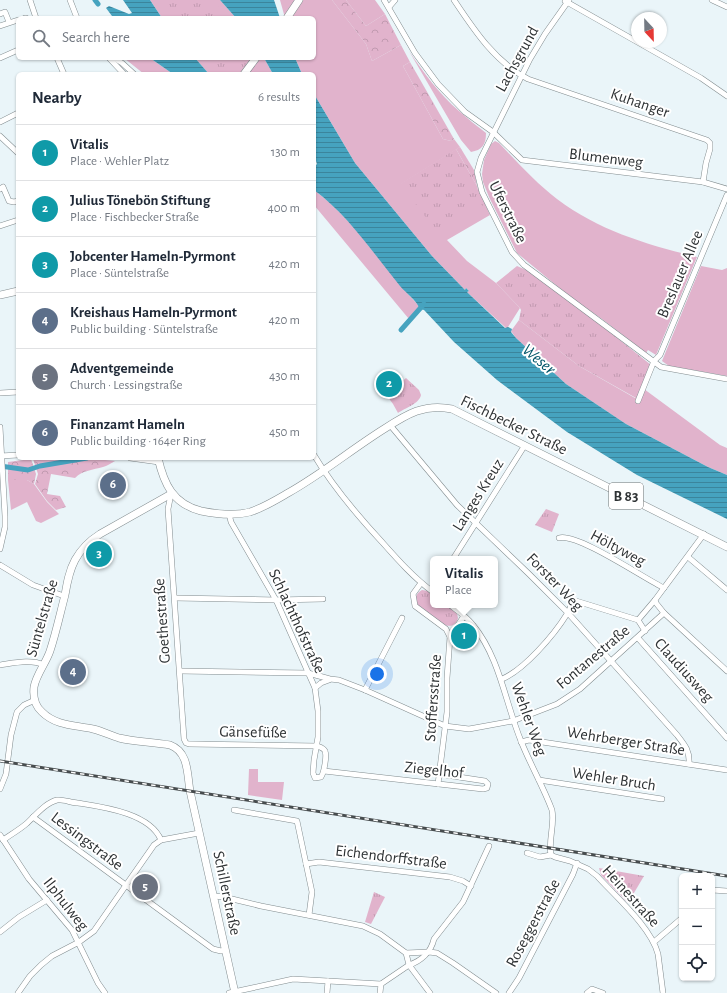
<!DOCTYPE html>
<html lang="en">
<head>
<meta charset="utf-8">
<style>
	:root { --surface:#fff; --page:#f6f6f7; --text:#1f2937; --muted:#747a83; --line:#e0e1e3; --accent:#7c3aed }
	body { margin:0; font-family:"Alegreya Sans",sans-serif; background:var(--page); color:var(--text) }
	.controls { position:absolute; right:12px; bottom:12px; display:grid; overflow:hidden; border-radius:6px; box-shadow:0 1px 3px #0004 }
	.controls button { width:36px; height:36px; display:grid; place-items:center; padding:0; border:0; border-bottom:1px solid var(--line); background:var(--surface); color:var(--text); font:20px sans-serif }
	.compass { position:absolute; left:631px; top:12px; width:36px; height:36px; border-radius:50%; background:var(--surface); box-shadow:0 1px 3px #0004; rotate:158deg }
	.you { position:absolute; left:377px; top:674px; width:14px; height:14px; margin:-10px; border:3px solid #fff; border-radius:50%; background:#1a73e8; box-shadow:0 0 0 6px #1a73e833 }
	.badge { display:grid; place-items:center; width:26px; height:26px; border-radius:50%; background:var(--accent); color:#fff; font-size:13px; font-weight:700 }
	.pin { position:absolute; translate:-50% -50%; border:2px solid #fff; box-shadow:0 1px 4px #0006 }
	.popup { position:absolute; left:430px; top:556px; width:68px; height:52px; box-sizing:border-box; display:grid; place-content:center; border-radius:6px; background:var(--surface); filter:drop-shadow(0 1px 3px #0005); font-size:13px; white-space:nowrap; color:var(--muted) }
	.popup b { font-size:15px; color:var(--text) }
	.popup::after { content:''; position:absolute; left:50%; top:100%; margin-left:-8px; border:8px solid transparent; border-top-color:var(--surface) }
	.list { margin:0; padding:0; list-style:none }
	h2 { display:flex; justify-content:space-between; align-items:center; height:52px; margin:0; padding:0 16px; font-size:17px }
	h2 small { font-size:13px; font-weight:400; color:var(--muted) }
	.list li { display:grid; grid-template-columns:26px 1fr auto; gap:12px; align-items:center; box-sizing:border-box; height:56px; padding:0 16px; border-top:1px solid var(--line) }
	.list b { display:block; font-size:15px; white-space:nowrap }
	.list p { margin:0; font-size:13px; white-space:nowrap; color:var(--muted) }
	.list em { font-size:13px; font-style:normal; color:var(--muted) }
	.icon { flex:none; width:22px; height:22px; fill:none; stroke:currentColor; stroke-width:2; stroke-linecap:round; stroke-linejoin:round }
	.map { position:relative; flex:none; width:727px; height:993px; overflow:hidden }
	.search { position:absolute; background:var(--surface); box-shadow:0 1px 3px #0004; left:16px; top:16px; width:300px; height:44px; display:flex; align-items:center; gap:10px; box-sizing:border-box; padding:0 14px; border-radius:6px; color:var(--muted); font-size:15px }
	.panel { position:absolute; background:var(--surface); box-shadow:0 1px 3px #0004; left:16px; top:72px; width:300px; height:388px; border-radius:6px }
	.map>svg:first-child { display:block }
	.green { fill:#e1b3cc }
	.forest { fill:url(#forest-crowns) }
	.park { fill:url(#park-tufts) }
	.water { fill:url(#water-rules) }
	.lines { fill:none; stroke-linecap:round; stroke-linejoin:round }
	.canal { stroke:#46a3bf; stroke-width:5 }
	.minor-casing { stroke:#828c8f; stroke-width:6 }
	.major-casing { stroke:#828c8f; stroke-width:8 }
	.minor { stroke:#fff; stroke-width:5 }
	.major { stroke:#fff; stroke-width:7 }
	.rail-casing { stroke:#474c4e; stroke-width:3 }
	.rail { stroke:#fff; stroke-width:1.5; stroke-dasharray:4.5; stroke-linecap:butt }
	.labels { text-anchor:middle; dominant-baseline:central; stroke-width:4; stroke-linejoin:round; paint-order:stroke }
	.shield { fill:#fff; stroke:#6d7071; stroke-width:1 }
	.shield-label { font-size:15px; font-weight:bold; fill:#2e3234 }
	.street-label { font-size:16px; fill:#2e3234; stroke:#fff }
	.water-label { font-size:17px; font-style:italic; fill:#005468; stroke:#fff }
</style>
</head>
<body>
<div class="map">
<svg width="727" height="993" viewBox="0 0 727 993">
	<defs>
		<pattern id="forest-crowns" width="20" height="18" patternUnits="userSpaceOnUse"><rect width="20" height="18" fill="#e1b3cc"/><path d="M2 6a3 3 0 1 1 6 0M12 15a3 3 0 1 1 6 0" fill="none" stroke="#c19ab0"/></pattern>
		<pattern id="park-tufts" width="24" height="20" patternUnits="userSpaceOnUse"><rect width="24" height="20" fill="#e1b3cc"/><path d="M3 7l-1-3M5 7V3M7 7l1-3M15 17l-1-3M17 17v-4M19 17l1-3" fill="none" stroke="#c19ab0"/></pattern>
		<pattern id="water-rules" width="6" height="5" patternUnits="userSpaceOnUse"><rect width="6" height="5" fill="#46a3bf"/><path d="M0 2.5h6" fill="none" stroke="#3b859c"/></pattern>
	</defs>
	<rect width="100%" height="100%" fill="#eaf5f9"/>
	<g class="green">
		<path d="M150 0H220L236 18H162Z"/>
		<path d="M280 0H332L366 44 372 61 401 45 410 62 403 66 443 139 451 141 454 139 460 147 401 184 478 190 477 186 490 215 447 240 467 261 496 283 520 308 508 327 506 328 469 294 467 292 469 291 466 288 465 290 432 256 355 163 314 94V74H302L295 58H314V18H285Z"/>
		<path d="M346 0H375L385 14 366 26Z"/>
		<path d="M409 51C424 73 439 94 459 111 468 119 477 126 486 133 486 145 482 150 471 152L461 140Z"/>
		<path d="M124 58H150L173 74H144Z"/>
		<path d="M195 58H264L273 74H209Z"/>
		<path d="M495 141 499 143C517 162 536 183 557 199 600 231 645 244 697 257L656 355 648 350 646 353 602 319 574 300 517 253 489 197 483 182 482 174 484 160 491 144Z"/>
		<path d="M314 190C356 221 383 268 419 306L420 308 409 319 314 205Z"/>
		<path d="M701 266 722 270 727 268V376L669 366 662 361Z"/>
		<path d="M519 320 579 366 635 398 644 389 720 445 727 448V475L708 467 626 424 566 384 516 338 511 331Z"/>
		<path d="M8 480H27L34 484 47 502 59 514 41 523 36 521 27 502 11 510Z"/>
		<path d="M249 769H258V782H284L282 800 248 795Z"/>
	</g>
	<g class="forest">
		<path d="M332 0H346L366 26 385 14 401 45 372 61 366 44Z"/>
		<path d="M410 62 454 139 451 141 443 139 403 66Z"/>
		<path d="M460 147 474 170 477 186 456 149Z"/>
		<path d="M50 458H86L115 461C111 463 107 466 103 467 93 470 83 470 75 478L51 474 47 494 60 496 66 507 56 510 47 501 35 484 38 474 33 459Z"/>
		<path d="M31 459 36 474 34 484 27 480H8V462Z"/>
	</g>
	<g class="park">
		<path d="M157 0H212L228 18H169Z"/>
		<path d="M203 58H256L266 74H218Z"/>
		<path d="M456 149 477 186 478 190 485 204 437 232 400 184Z"/>
		<path d="M517 266 531 272 600 324 651 365 644 389 636 398 579 366 519 320 521 310 520 308 496 283Z"/>
		<path d="M406 378 419 390 421 395C419 404 405 408 398 413L393 404 385 393 393 385 396 387Z"/>
		<path d="M546 509 559 514 552 532 535 525Z"/>
		<path d="M422 590 428 591 433 595V605C444 605 456 604 458 618 452 639 426 612 417 605 415 598 415 594 422 590Z"/>
		<path d="M599 868 644 876 628 903 601 875Z"/>
		<path d="M374 892 385 897 371 924 365 922Z"/>
	</g>
	<g class="water">
		<path d="M123 0H150L162 18H109L112 16 106 8 109 6 129 14 132 13Z"/>
		<path d="M220 0H274L280 18H236Z"/>
		<path d="M150 58H195L209 74H173Z"/>
		<path d="M264 58H295L302 74H273Z"/>
		<path d="M314 94 355 163 432 256 465 290 466 288 469 291 467 292 469 294 505 328 508 327 512 329 511 332 516 338 566 384 626 424 708 467 727 475V519L637 475 567 432 497 380 454 342 424 310 420 309C416 300 406 293 400 286 373 253 349 216 314 190V167L317 164 314 155Z"/>
	</g>
	<g class="lines">
		<g class="canal">
			<path d="M95 0 98 4"/>
			<path d="M401 330 424 304"/>
			<path d="M0 466 28 470 40 466 87 458"/>
		</g>
		<defs>
			<g id="minor">
				<path d="M30 0 36 18"/>
				<path d="M70 0 77 18"/>
				<path d="M384 0 415 53 438 84 465 112 493 132 522 160 703 182 727 189"/>
				<path d="M454 0C474 30 495 62 528 79L707 140 710 143V149L706 163 703 182"/>
				<path d="M569 0 545 34 530 59 481 158 477 172 482 192 512 252 524 265 661 367 727 379"/>
				<path d="M712 0 727 7"/>
				<path d="M565 1 701 78 727 96"/>
				<path d="M389 7 395 0"/>
				<path d="M0 14 5 12 9 22"/>
				<path d="M25 18H26"/>
				<path d="M0 26 18 20"/>
				<path d="M0 58 18 50"/>
				<path d="M57 58 64 74"/>
				<path d="M109 58 124 74"/>
				<path d="M114 58 122 63 134 74"/>
				<path d="M0 122 18 113"/>
				<path d="M0 136 18 153"/>
				<path d="M0 189 3 187 9 201 14 202 18 201"/>
				<path d="M0 226 18 220"/>
				<path d="M0 393 18 392"/>
				<path d="M638 401 654 361 660 355 727 195"/>
				<path d="M390 425 457 505 529 574 568 613 677 735C685 745 690 751 689 764"/>
				<path d="M0 427 5 516V527L0 549"/>
				<path d="M314 455C333 487 357 515 382 542 398 560 413 577 433 592"/>
				<path d="M0 456 18 455"/>
				<path d="M130 458 159 462"/>
				<path d="M171 494 168 509 184 739 186 743 189 744 317 746C320 747 324 748 325 751 327 756 324 773 321 777L315 778 313 773 314 760 318 737V711L315 688 276 600 231 522 229 514"/>
				<path d="M704 534 655 600 656 603 664 613 727 671"/>
				<path d="M559 538C576 532 645 579 664 588"/>
				<path d="M688 557 727 590"/>
				<path d="M453 559 525 445"/>
				<path d="M0 565 33 585 64 596"/>
				<path d="M421 583 413 594 415 606 446 629 450 637 464 616"/>
				<path d="M175 598 276 600 323 599"/>
				<path d="M450 605C458 611 467 617 473 625 500 658 505 702 521 741 530 764 543 786 552 810 555 825 548 840 551 855"/>
				<path d="M645 631 638 620 655 600"/>
				<path d="M638 638 727 738"/>
				<path d="M0 665C14 663 31 659 44 665"/>
				<path d="M180 671 308 673 330 679 339 680 365 690 445 726 469 729 513 721 557 704 580 689 664 613"/>
				<path d="M502 679C524 670 554 635 567 614 570 610 571 605 573 600L638 620"/>
				<path d="M315 688 321 683 329 680"/>
				<path d="M365 690 402 618"/>
				<path d="M521 742 529 740 727 770"/>
				<path d="M324 771 483 789 487 788 488 784 485 781 439 774"/>
				<path d="M539 780 662 799"/>
				<path d="M438 784 447 712V678L450 637"/>
				<path d="M0 789 6 774 11 735 17 712 24 705 35 700"/>
				<path d="M234 810 297 821 312 892 309 915"/>
				<path d="M33 817 213 949 221 951 225 950"/>
				<path d="M0 835 29 879 72 930 98 983 105 993"/>
				<path d="M3 840C10 835 19 830 26 824 35 816 45 803 57 800 63 799 72 803 78 803 103 807 150 813 161 840"/>
				<path d="M527 853 540 857 551 855 555 857 570 861 588 869 597 876C616 897 651 927 658 954L663 993"/>
				<path d="M306 864 319 862 450 877 463 881 471 886"/>
				<path d="M712 890 727 891"/>
				<path d="M214 896 224 897 261 906 363 926 380 934 406 953 429 952 437 953 453 963 496 993"/>
				<path d="M0 932 19 917 47 900"/>
				<path d="M654 942 682 918"/>
				<path d="M18 993 30 976 41 965 52 956 79 942 94 931 154 845 161 840 199 833"/>
				<path d="M229 993 293 979 381 984 409 965 406 953"/>
				<path d="M327 993 328 981"/>
				<path d="M380 993 381 984"/>
				<path d="M430 993 409 965C421 961 431 952 434 939L463 902 489 846"/>
				<path d="M509 993 519 978 573 874 577 863"/>
				<path d="M587 993 592 989 603 993"/>
			</g>
			<g id="major">
				<path d="M287 18 299 0"/>
				<path d="M244 74 256 58"/>
				<path d="M0 295 18 291"/>
				<path d="M158 458C164 484 173 504 201 511 216 514 235 516 250 512 263 508 276 500 288 493 322 474 352 449 384 429 407 414 425 403 452 409L727 547"/>
				<path d="M171 494 100 534C89 541 81 549 75 560 69 571 67 583 65 595 60 614 56 633 50 651 46 663 36 675 34 687 33 696 35 706 42 712 56 726 75 725 93 729 102 731 110 735 119 738 136 742 153 742 170 745 189 752 187 774 190 791L235 993"/>
			</g>
		</defs>
		<use href="#minor" class="minor-casing"/>
		<use href="#major" class="major-casing"/>
		<use href="#minor" class="minor"/>
		<use href="#major" class="major"/>
		<defs>
			<path id="rail" d="M0 761 727 876"/>
		</defs>
		<use href="#rail" class="rail-casing"/>
		<use href="#rail" class="rail"/>
	</g>
	<g class="labels">
		<rect class="shield" x="609" y="483" width="34" height="26" rx="3"/>
		<g class="shield-label">
			<text x="626" y="496">B 83</text>
		</g>
		<g class="street-label">
			<text transform="translate(517 59) rotate(-61)">Lachsgrund</text>
			<text transform="translate(640 103) rotate(19)">Kuhanger</text>
			<text transform="translate(606 158) rotate(7)">Blumenweg</text>
			<text transform="translate(508 212) rotate(64)">Uferstraße</text>
			<text transform="translate(680 274) rotate(-67)">Breslauer Allee</text>
			<text transform="translate(514 425) rotate(26)">Fischbecker Straße</text>
			<text transform="translate(478 495) rotate(-58)">Langes Kreuz</text>
			<text transform="translate(618 548) rotate(28)">Höltyweg</text>
			<text transform="translate(555 582) rotate(46)">Forster Weg</text>
			<text transform="translate(42 618) rotate(-74)">Süntelstraße</text>
			<text transform="translate(162 621) rotate(-94)">Goethestraße</text>
			<text transform="translate(297 621) rotate(65)">Schlachthofstraße</text>
			<text transform="translate(593 657) rotate(-40)">Fontanestraße</text>
			<text transform="translate(684 670) rotate(48)">Claudiusweg</text>
			<text transform="translate(433 698) rotate(-86)">Stoffersstraße</text>
			<text transform="translate(529 719) rotate(70)">Wehler Weg</text>
			<text transform="translate(253 732) rotate(1)">Gänsefüße</text>
			<text transform="translate(626 741) rotate(9)">Wehrberger Straße</text>
			<text transform="translate(434 770) rotate(6)">Ziegelhof</text>
			<text transform="translate(614 779) rotate(9)">Wehler Bruch</text>
			<text transform="translate(87 841) rotate(37)">Lessingstraße</text>
			<text transform="translate(391 857) rotate(7)">Eichendorffstraße</text>
			<text transform="translate(227 893) rotate(78)">Schillerstraße</text>
			<text transform="translate(631 896) rotate(48)">Heinestraße</text>
			<text transform="translate(66 904) rotate(52)">Ilphulweg</text>
			<text transform="translate(533 923) rotate(-62)">Roseggerstraße</text>
		</g>
		<g class="water-label">
			<text transform="translate(539 359) rotate(40)">Weser</text>
		</g>
	</g>
</svg>
<div class="controls">
<button>+</button>
<button>−</button>
<button><svg class="icon" aria-label="locate" viewBox="0 0 24 24"><circle cx="12" cy="12" r="6"/><path d="M12 2v4M12 18v4M2 12h4M18 12h4"/></svg></button>
</div>
<svg class="compass" viewBox="-18 -18 36 36"><path d="M0-13l5 13h-10z" fill="#e53935"/><path d="M0 13l5-13h-10z" fill="#747a83"/></svg>
<div class="you"></div>
<div class="pin badge" style="left:464px;top:636px;background:#0f9aa8">1</div>
<div class="popup"><b>Vitalis</b>Place</div>
<div class="pin badge" style="left:389px;top:384px;background:#0f9aa8">2</div>
<div class="pin badge" style="left:99px;top:554px;background:#0f9aa8">3</div>
<div class="pin badge" style="left:73px;top:672px;background:#5c6f8a">4</div>
<div class="pin badge" style="left:145px;top:887px;background:#6b7280">5</div>
<div class="pin badge" style="left:113px;top:485px;background:#5c6f8a">6</div>
<div class="search"><svg class="icon" aria-label="search" viewBox="0 0 24 24"><circle cx="10" cy="10" r="6"/><path d="M15 15l6 6"/></svg>Search here</div>
<section class="panel">
<h2>Nearby<small>6 results</small></h2>
<ul class="list">
<li><span class="badge" style="background:#0f9aa8">1</span><div><b>Vitalis</b><p>Place · Wehler Platz</p></div><em>130 m</em></li>
<li><span class="badge" style="background:#0f9aa8">2</span><div><b>Julius Tönebön Stiftung</b><p>Place · Fischbecker Straße</p></div><em>400 m</em></li>
<li><span class="badge" style="background:#0f9aa8">3</span><div><b>Jobcenter Hameln-Pyrmont</b><p>Place · Süntelstraße</p></div><em>420 m</em></li>
<li><span class="badge" style="background:#5c6f8a">4</span><div><b>Kreishaus Hameln-Pyrmont</b><p>Public building · Süntelstraße</p></div><em>420 m</em></li>
<li><span class="badge" style="background:#6b7280">5</span><div><b>Adventgemeinde</b><p>Church · Lessingstraße</p></div><em>430 m</em></li>
<li><span class="badge" style="background:#5c6f8a">6</span><div><b>Finanzamt Hameln</b><p>Public building · 164er Ring</p></div><em>450 m</em></li>
</ul>
</section>
</div>
</body>
</html>
